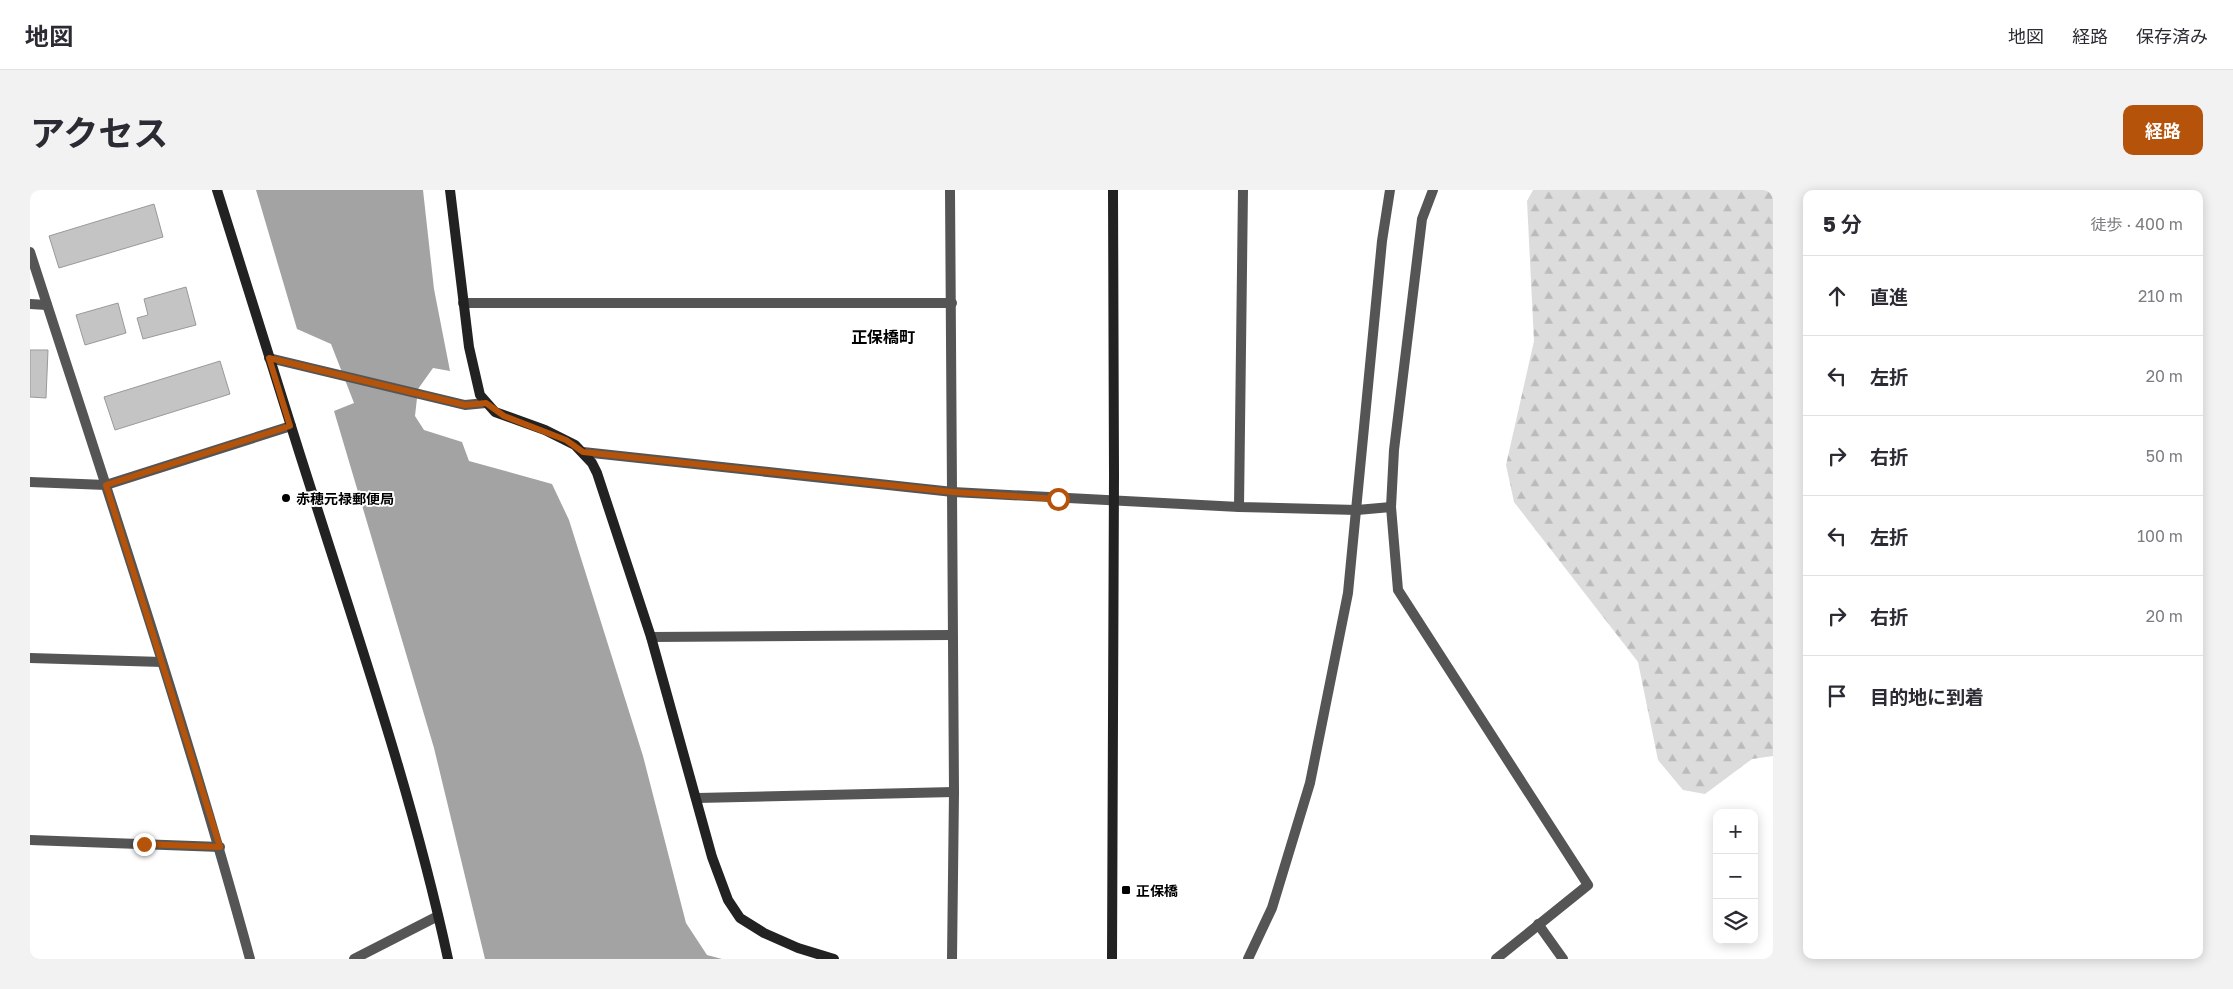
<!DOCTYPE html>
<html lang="ja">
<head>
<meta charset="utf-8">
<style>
	:root { --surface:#fff; --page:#f2f2f3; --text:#2b2b33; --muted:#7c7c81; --line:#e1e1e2; --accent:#b45309 }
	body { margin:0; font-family:"Golos Text","Noto Sans JP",sans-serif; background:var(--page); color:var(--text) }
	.controls { position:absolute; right:15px; bottom:15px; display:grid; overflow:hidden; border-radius:10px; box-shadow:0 2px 12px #0003 }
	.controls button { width:45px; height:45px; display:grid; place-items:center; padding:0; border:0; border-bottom:1px solid var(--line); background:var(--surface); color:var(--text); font:25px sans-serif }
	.stop { position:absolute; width:15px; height:15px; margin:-11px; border:4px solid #b45309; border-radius:50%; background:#fff }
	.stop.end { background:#b45309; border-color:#fff; box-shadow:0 1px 5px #0008 }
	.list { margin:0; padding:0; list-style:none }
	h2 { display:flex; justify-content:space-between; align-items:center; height:65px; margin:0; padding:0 20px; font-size:21px }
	h2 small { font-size:16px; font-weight:400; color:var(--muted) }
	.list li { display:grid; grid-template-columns:32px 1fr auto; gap:15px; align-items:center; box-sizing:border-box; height:80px; padding:0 20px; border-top:1px solid var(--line) }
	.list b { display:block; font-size:19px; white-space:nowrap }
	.list em { font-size:16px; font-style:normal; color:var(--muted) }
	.icon { flex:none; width:28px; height:28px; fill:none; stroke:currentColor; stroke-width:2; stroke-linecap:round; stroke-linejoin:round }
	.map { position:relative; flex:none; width:1743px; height:769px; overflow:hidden; border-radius:10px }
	header { display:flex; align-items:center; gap:30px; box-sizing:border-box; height:70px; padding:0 25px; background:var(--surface); border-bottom:1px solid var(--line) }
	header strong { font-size:24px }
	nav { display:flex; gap:28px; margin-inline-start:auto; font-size:18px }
	.intro { display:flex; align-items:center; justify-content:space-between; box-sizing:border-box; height:120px; padding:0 30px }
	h1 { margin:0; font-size:35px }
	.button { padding:12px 22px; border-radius:10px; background:var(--accent); color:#fff; font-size:18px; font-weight:700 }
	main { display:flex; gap:30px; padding:0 30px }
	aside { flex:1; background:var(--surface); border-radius:10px; box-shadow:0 2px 12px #0003 }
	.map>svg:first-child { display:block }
	.forest { fill:url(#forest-firs) }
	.water { fill:#a3a3a3 }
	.building { fill:#c4c4c4; stroke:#999 }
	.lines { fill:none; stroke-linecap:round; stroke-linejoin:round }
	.street { stroke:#555; stroke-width:10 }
	.secondary { stroke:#222; stroke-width:10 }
	.route { stroke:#b45309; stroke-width:6 }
	.poi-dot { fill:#000; stroke:#fff; stroke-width:2 }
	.labels { text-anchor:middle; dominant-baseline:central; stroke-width:4; stroke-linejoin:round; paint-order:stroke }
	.poi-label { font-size:14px; font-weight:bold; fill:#000; stroke:#fff; text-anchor:start }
	.quarter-label { font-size:16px; font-weight:bold; fill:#000; stroke:#fff }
</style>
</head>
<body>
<header>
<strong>地図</strong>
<nav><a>地図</a><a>経路</a><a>保存済み</a></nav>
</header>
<div class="intro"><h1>アクセス</h1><a class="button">経路</a></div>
<main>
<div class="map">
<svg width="1743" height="769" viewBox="0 0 1743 769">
	<defs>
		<pattern id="forest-firs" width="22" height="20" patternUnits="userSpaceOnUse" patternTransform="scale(1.25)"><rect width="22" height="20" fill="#dcdcdc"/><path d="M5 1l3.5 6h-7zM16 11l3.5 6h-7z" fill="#bbb"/></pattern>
	</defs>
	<rect width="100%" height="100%" fill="#fff"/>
	<path class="forest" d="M1503 0H1743V566L1722 569 1675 604 1653 600 1628 570 1608 472 1484 312 1476 275 1504 151 1497 11Z"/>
	<path class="water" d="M226 0H393L404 99 420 181 403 178 388 199 385 226 394 240 432 252 439 271 522 294 539 330 613 566 656 733 677 765 692 769H455L404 558 304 221 324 213 301 154 267 139Z"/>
	<g class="building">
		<path d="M124 14 133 47 29 78 19 46Z"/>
		<path d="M156 97 166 135 113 149 107 128 118 125 114 109Z"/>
		<path d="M88 113 96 143 55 155 46 125Z"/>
		<path d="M0 160H18L16 208 0 207Z"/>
		<path d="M190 171 200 204 85 240 74 207Z"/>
	</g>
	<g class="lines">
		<g class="street">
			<path d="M920 0 924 602 922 769"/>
			<path d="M1403 0 1392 29 1364 260 1361 317 1368 400 1558 695 1466 769"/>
			<path d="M0 62C76 297 155 531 220 769"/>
			<path d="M433 113H922"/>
			<path d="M0 114 17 115"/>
			<path d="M239 168 435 215 456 213"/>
			<path d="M553 262 923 302 1209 317 1327 320 1361 317"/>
			<path d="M0 292 76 295 261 236"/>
			<path d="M1209 317 1213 0"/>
			<path d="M621 447 922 445"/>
			<path d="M0 468 132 472"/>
			<path d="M667 608 924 602"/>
			<path d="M0 650 190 657"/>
			<path d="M1508 734 1533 769"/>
			<path d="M324 769 408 726"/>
			<path d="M1218 769 1242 718 1280 593 1318 403 1352 51 1360 0"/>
		</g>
		<g class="secondary">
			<path d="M187 0C223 116 259 231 296 346 341 486 387 625 418 769"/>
			<path d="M420 0 439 157 450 205 465 222 515 240 545 255 562 273 567 283 621 447 682 667 698 710 710 728 734 743 768 758 804 769"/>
			<path d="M1082 769 1084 284 1083 0"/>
		</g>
	</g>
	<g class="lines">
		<path class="route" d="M114 654 190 657 76 295 260 236 239 168 435 215 456 213 474 226 536 250 553 262 923 302 1028 309"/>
	</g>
	<g class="poi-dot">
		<circle cx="256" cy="308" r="5"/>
		<rect x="1091" y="695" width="10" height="10" rx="2.5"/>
	</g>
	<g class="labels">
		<g class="poi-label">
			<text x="266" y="308">赤穂元禄郵便局</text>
			<text x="1106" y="700">正保橋</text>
		</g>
		<g class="quarter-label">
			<text x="853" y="147">正保橋町</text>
		</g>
	</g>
</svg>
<div class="controls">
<button>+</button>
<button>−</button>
<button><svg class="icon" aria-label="layers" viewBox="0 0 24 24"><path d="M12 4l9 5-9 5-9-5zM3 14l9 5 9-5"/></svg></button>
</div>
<div class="stop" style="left:1028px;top:309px"></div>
<div class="stop end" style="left:114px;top:654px"></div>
</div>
<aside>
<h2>5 分<small>徒歩 · 400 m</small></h2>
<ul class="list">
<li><svg class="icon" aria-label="ahead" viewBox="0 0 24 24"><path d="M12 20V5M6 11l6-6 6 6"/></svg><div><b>直進</b></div><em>210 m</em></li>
<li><svg class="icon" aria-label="left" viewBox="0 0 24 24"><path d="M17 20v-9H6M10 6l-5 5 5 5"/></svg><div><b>左折</b></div><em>20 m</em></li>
<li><svg class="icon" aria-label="right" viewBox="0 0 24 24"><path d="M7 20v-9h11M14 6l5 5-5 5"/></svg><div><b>右折</b></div><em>50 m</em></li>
<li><svg class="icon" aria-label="left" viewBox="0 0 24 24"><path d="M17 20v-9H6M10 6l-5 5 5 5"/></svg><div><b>左折</b></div><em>100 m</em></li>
<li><svg class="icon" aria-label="right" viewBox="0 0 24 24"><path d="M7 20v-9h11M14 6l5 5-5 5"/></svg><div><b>右折</b></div><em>20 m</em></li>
<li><svg class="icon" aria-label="arrive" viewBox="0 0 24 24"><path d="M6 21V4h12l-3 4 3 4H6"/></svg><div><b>目的地に到着</b></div></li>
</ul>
</aside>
</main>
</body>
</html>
